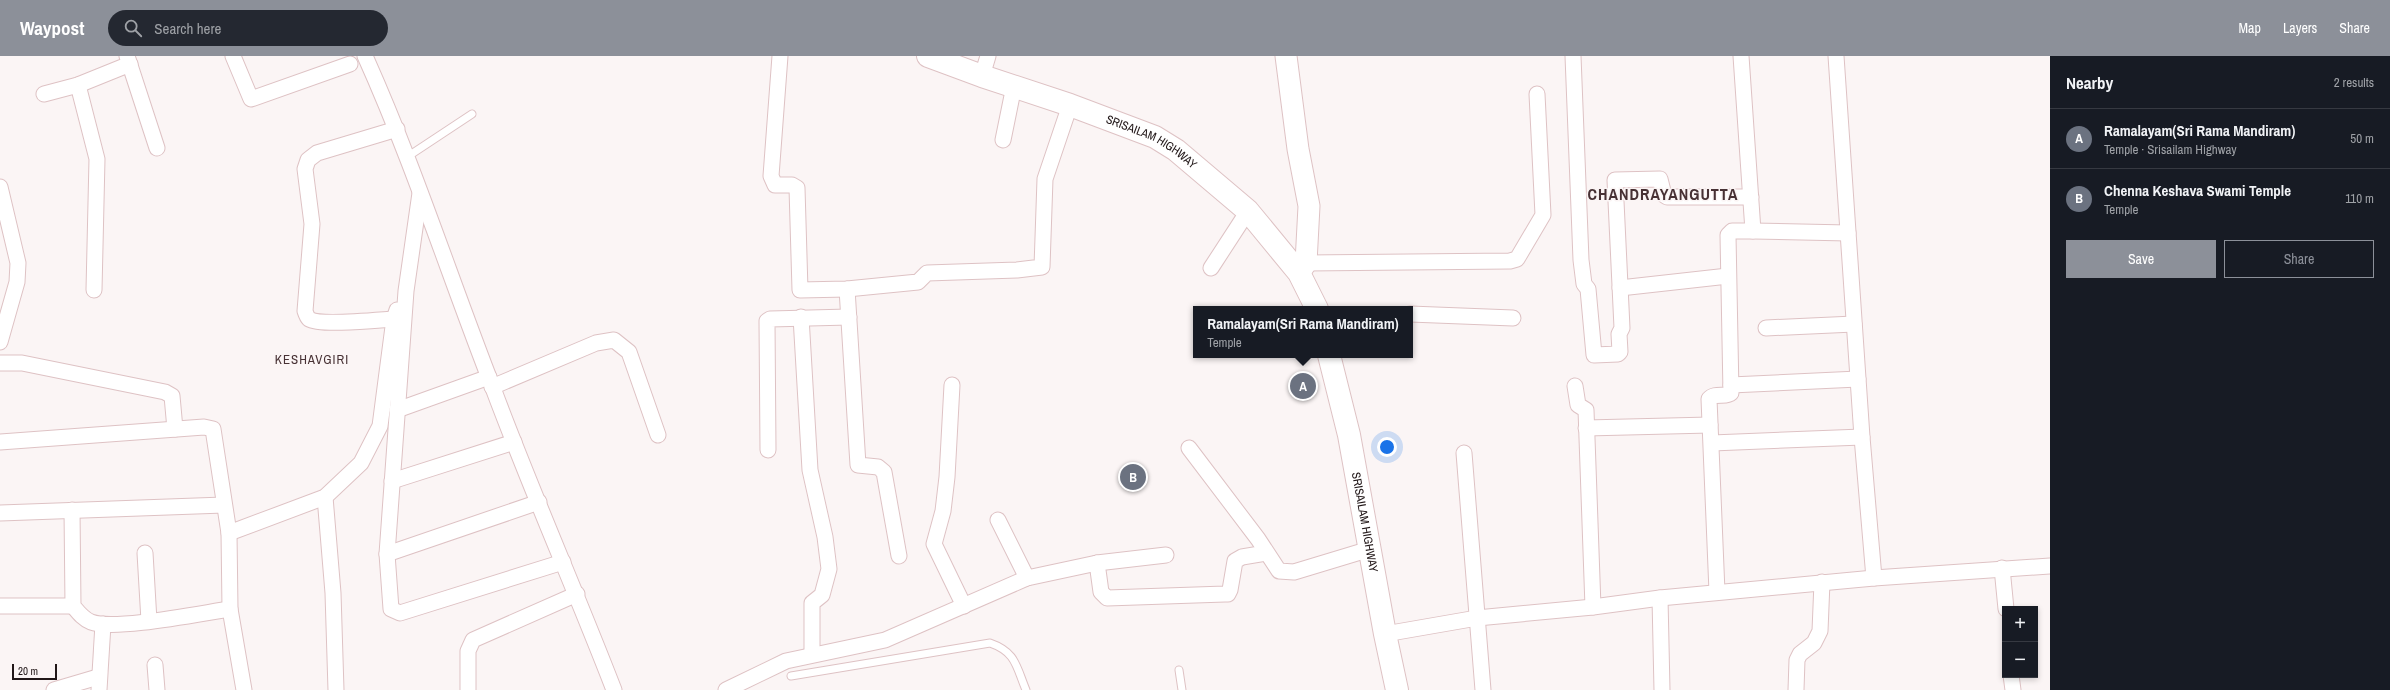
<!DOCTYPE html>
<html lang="en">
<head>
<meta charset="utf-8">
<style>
	:root { --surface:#171b24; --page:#242831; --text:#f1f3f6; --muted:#9ea1a6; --line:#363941; --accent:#8c9099 }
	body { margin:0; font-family:"Archivo Narrow",sans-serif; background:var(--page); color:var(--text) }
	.controls { position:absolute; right:12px; bottom:12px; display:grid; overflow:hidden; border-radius:0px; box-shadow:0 2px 6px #0003 }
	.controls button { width:36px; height:36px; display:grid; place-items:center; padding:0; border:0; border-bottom:1px solid var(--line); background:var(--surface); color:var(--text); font:20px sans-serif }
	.scale { position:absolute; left:12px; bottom:10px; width:45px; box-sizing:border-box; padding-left:4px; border:2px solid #211718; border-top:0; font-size:11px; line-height:14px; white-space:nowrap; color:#211718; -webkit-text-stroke:3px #fbf5f5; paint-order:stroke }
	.you { position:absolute; left:1387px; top:391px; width:14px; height:14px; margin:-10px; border:3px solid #fff; border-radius:50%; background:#1a73e8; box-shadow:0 0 0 6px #1a73e833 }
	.badge { display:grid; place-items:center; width:26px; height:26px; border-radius:50%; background:var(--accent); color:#fff; font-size:13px; font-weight:700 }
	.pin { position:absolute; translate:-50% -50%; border:2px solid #fff; box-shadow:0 1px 4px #0006 }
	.popup { position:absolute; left:1193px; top:250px; width:220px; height:52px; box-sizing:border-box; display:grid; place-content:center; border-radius:0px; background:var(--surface); filter:drop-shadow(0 1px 3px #0005); font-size:13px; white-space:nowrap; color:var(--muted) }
	.popup b { font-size:15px; color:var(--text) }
	.popup::after { content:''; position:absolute; left:50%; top:100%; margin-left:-8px; border:8px solid transparent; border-top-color:var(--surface) }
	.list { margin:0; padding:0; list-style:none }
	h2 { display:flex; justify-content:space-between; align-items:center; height:52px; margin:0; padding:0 16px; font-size:17px }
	h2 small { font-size:13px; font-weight:400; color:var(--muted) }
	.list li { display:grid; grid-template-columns:26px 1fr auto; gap:12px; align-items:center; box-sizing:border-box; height:60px; padding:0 16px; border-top:1px solid var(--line) }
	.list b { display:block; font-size:15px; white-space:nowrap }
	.list p { margin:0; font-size:13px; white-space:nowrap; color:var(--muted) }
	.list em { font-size:13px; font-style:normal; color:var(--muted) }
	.actions { display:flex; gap:8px; padding:12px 16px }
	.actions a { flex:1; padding:9px 0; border:1px solid var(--accent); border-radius:0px; text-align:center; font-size:14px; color:var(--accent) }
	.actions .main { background:var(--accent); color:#fff }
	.icon { flex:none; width:22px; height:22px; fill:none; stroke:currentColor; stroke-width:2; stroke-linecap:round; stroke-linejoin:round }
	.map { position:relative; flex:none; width:2050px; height:634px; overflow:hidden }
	header { display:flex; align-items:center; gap:24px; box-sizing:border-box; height:56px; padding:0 20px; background:var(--accent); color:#fff }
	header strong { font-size:19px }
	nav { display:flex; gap:22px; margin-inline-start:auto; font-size:14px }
	.search { width:280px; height:36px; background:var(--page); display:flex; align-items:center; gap:10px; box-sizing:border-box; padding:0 14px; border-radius:22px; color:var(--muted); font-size:15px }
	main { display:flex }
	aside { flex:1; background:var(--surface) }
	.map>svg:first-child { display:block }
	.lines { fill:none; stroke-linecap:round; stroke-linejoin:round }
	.service-casing { stroke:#dec2c4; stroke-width:9 }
	.minor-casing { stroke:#dec2c4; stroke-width:17 }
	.secondary-casing { stroke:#dec2c4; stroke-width:23 }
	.trunk-casing { stroke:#dec2c4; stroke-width:24 }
	.service { stroke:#fff; stroke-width:7 }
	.minor { stroke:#fff; stroke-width:15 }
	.secondary { stroke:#fff; stroke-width:21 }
	.trunk { stroke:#fff; stroke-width:22 }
	.labels { text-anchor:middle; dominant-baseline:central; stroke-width:3; stroke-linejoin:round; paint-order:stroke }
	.street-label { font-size:12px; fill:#211718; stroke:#fbf5f5 }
	.neighbourhood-label { font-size:13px; letter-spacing:1px; fill:#473134; stroke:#fbf5f5 }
	.district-label { font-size:16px; font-weight:bold; letter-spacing:1px; fill:#473134; stroke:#fbf5f5 }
</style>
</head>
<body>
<header>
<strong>Waypost</strong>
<div class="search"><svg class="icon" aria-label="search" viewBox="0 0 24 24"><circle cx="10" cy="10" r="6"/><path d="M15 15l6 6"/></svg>Search here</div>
<nav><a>Map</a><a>Layers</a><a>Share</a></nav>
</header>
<main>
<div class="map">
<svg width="2050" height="634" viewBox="0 0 2050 634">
	<rect width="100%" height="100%" fill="#fbf5f5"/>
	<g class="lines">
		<defs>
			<g id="service">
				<path d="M407 101 472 58"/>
				<path d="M1179 614 1182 634"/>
				<path d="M791 620 990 587C1016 596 1016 610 1026 634"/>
			</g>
			<g id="minor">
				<path d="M127 0 157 92"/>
				<path d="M233 0 251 43 350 8"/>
				<path d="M365 0C414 109 450 222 493 332 531 434 575 533 614 634"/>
				<path d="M780 0 771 120 775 129H792L797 132 800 234 847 233 918 226 927 217 1017 214 1042 211 1045 123 1070 49"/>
				<path d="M1573 0 1581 204 1584 228 1588 233 1594 299 1618 298 1620 296 1619 278 1622 272 1615 124 1660 123 1664 139 1667 141H1751"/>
				<path d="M1836 0 1862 381 1874 522"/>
				<path d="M982 20 988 0"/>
				<path d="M78 29 97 103 94 234"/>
				<path d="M44 38 78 29 130 8"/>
				<path d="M1003 84 1014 30"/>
				<path d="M0 131 18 207 17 226 0 286"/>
				<path d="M420 137 406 235 387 498 391 553 400 557 563 506"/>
				<path d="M1753 175 1848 177"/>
				<path d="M1306 207 1510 205 1517 203 1543 159 1537 38"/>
				<path d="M1211 212 1248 155"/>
				<path d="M1620 232 1728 220"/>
				<path d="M847 233 858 409 878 411 884 416 899 500"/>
				<path d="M1410 258 1513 262"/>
				<path d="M801 261 810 414 825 481 829 513 822 539 812 547V598"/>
				<path d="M394 263C378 264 320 270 309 263 307 261 306 258 305 255L312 168 305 113 308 104 317 97 397 73"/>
				<path d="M1766 272 1854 268"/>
				<path d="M0 307H22L165 336 172 340 175 373"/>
				<path d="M952 329 947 421 943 455 934 488 964 550"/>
				<path d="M1731 329 1858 323"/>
				<path d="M1575 330 1578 349 1586 354 1593 551"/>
				<path d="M492 331 596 287 614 284 629 296 658 379"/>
				<path d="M397 354 489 321"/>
				<path d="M1586 372 1710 369"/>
				<path d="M0 386 204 371 213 373 229 477 230 553 244 634"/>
				<path d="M1712 387 1862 381"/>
				<path d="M1189 392 1258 483 1279 515 1294 516 1370 493"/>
				<path d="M768 394 767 265 770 263 849 261"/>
				<path d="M1464 397 1483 634"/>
				<path d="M392 425 514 386"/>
				<path d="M325 441 333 537 336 634"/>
				<path d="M72 454 73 550C78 556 83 563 91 566 114 575 202 557 230 553"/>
				<path d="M0 457 224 449"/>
				<path d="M998 464 1027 522"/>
				<path d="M229 477 325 441 361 407 380 370 394 263 397 254"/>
				<path d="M145 497 149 565"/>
				<path d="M387 498 539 446"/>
				<path d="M1097 507 1101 536 1107 542 1225 538H1228L1230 534 1235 505 1242 501 1266 497"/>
				<path d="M2002 512 2006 553"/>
				<path d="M1717 536 1709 343C1715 336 1726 342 1731 337L1728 179 1732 175H1753L1741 0"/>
				<path d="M1660 542 1662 634"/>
				<path d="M0 550H73"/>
				<path d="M1385 578 1477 562 1593 551 1660 542 1874 522 2050 510"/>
				<path d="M155 609 157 634"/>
				<path d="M2011 619 2013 634"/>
				<path d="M54 634 98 621"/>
				<path d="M99 634 103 568"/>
				<path d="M468 634V595L473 584 577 538"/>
				<path d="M726 634 786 605 885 584 1027 522 1097 507 1166 499"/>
				<path d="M1796 634 1797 604 1800 598 1814 587 1820 575 1822 526"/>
			</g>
			<path id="secondary" d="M1286 0 1298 93 1309 150 1306 207 1299 217"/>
			<g id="trunk">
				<path id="s1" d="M928 0 982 20 1070 49 1155 81 1176 94 1248 155 1299 217 1317 253"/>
				<path id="s2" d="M1329 299 1349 379 1385 578 1397 634"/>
			</g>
		</defs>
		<use href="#service" class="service-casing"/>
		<use href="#minor" class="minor-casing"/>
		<use href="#secondary" class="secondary-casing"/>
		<use href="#trunk" class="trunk-casing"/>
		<use href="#service" class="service"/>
		<use href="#minor" class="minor"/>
		<use href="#secondary" class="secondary"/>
		<use href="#trunk" class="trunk"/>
	</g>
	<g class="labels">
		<g class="street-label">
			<text stroke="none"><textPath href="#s1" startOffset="240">SRISAILAM HIGHWAY</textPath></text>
			<text stroke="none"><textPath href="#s2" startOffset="171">SRISAILAM HIGHWAY</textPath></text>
		</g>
		<g class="neighbourhood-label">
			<text x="312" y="303">KESHAVGIRI</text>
		</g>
		<g class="district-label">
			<text x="1663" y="138">CHANDRAYANGUTTA</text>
		</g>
	</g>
</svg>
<div class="controls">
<button>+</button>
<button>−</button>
</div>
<div class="scale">20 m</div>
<div class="you"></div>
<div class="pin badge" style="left:1303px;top:330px;background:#6b7280">A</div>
<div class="popup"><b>Ramalayam(Sri Rama Mandiram)</b>Temple</div>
<div class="pin badge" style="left:1133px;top:421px;background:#6b7280">B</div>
</div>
<aside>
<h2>Nearby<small>2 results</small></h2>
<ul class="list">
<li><span class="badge" style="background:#6b7280">A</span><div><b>Ramalayam(Sri Rama Mandiram)</b><p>Temple · Srisailam Highway</p></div><em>50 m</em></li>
<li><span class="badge" style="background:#6b7280">B</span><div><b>Chenna Keshava Swami Temple</b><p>Temple</p></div><em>110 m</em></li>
</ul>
<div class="actions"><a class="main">Save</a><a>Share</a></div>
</aside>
</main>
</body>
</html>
